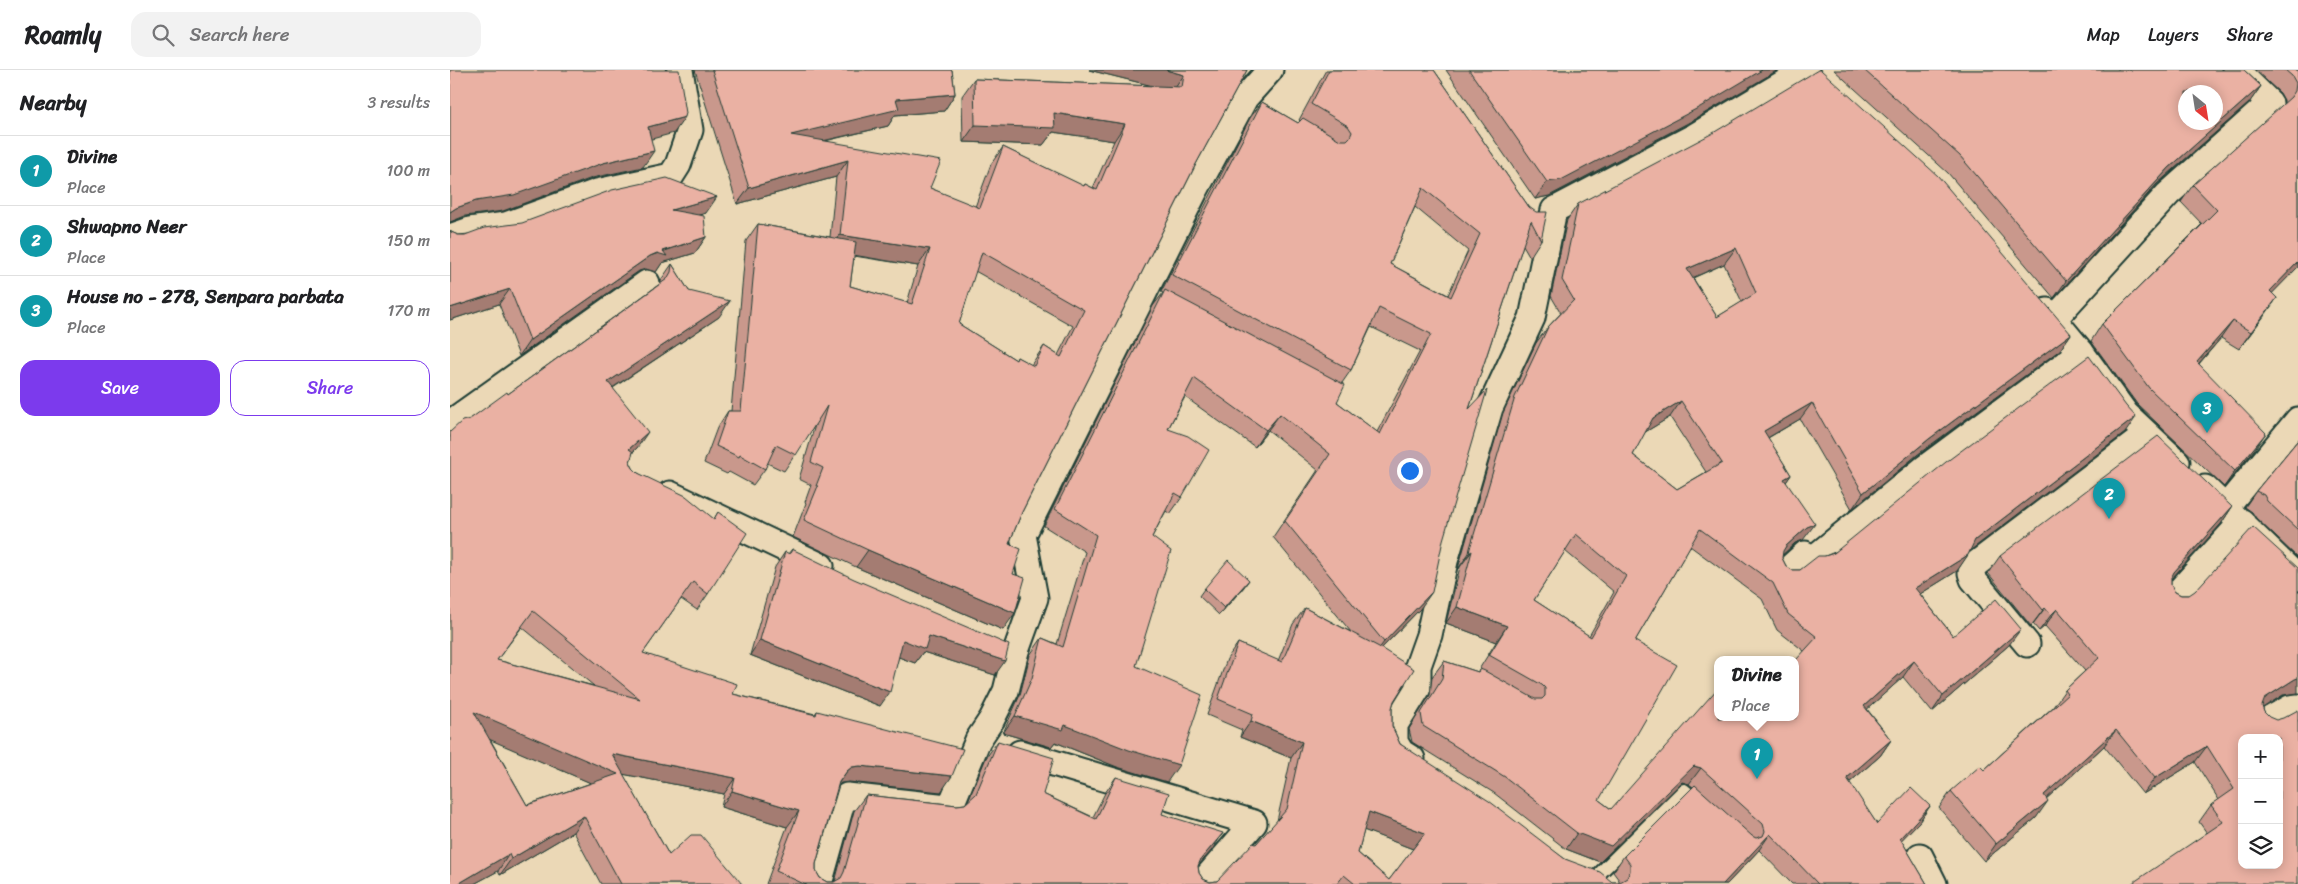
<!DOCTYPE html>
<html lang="en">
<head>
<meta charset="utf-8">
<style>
	:root { --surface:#fff; --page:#f2f2f2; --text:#202124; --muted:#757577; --line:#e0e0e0; --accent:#7c3aed }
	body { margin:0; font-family:Sriracha,sans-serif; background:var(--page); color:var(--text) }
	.controls { position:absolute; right:15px; bottom:15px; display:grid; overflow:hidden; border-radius:10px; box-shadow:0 2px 12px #0003 }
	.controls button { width:45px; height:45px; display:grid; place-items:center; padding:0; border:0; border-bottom:1px solid var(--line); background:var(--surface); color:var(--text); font:25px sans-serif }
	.compass { position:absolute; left:1728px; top:15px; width:45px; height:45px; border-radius:50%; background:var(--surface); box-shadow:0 2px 12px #0003; rotate:150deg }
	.you { position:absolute; left:959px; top:400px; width:18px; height:18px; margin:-12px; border:4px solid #fff; border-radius:50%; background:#1a73e8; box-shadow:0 0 0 8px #1a73e833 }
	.badge { display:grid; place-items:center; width:32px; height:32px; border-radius:50%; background:var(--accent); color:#fff; font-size:16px; font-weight:700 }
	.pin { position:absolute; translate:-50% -41px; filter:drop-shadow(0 1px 2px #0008) }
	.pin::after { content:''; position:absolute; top:26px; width:18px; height:15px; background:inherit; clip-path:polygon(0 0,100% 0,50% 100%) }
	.popup { position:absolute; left:1264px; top:586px; width:85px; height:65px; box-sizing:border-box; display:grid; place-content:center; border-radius:10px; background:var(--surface); filter:drop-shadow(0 1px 4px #0005); font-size:16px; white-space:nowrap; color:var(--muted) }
	.popup b { font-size:19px; color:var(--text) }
	.popup::after { content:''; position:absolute; left:50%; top:100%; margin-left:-10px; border:10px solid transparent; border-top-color:var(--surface) }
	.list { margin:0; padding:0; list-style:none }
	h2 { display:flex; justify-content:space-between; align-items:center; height:65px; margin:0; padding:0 20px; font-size:21px }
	h2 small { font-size:16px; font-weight:400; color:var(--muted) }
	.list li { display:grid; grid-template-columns:32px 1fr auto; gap:15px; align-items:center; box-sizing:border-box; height:70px; padding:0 20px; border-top:1px solid var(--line) }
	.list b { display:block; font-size:19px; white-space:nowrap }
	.list p { margin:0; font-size:16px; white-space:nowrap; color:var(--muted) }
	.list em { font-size:16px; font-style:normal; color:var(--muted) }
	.actions { display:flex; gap:10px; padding:15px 20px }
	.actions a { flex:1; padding:11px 0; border:1px solid var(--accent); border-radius:15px; text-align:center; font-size:18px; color:var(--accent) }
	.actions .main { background:var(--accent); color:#fff }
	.icon { flex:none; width:28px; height:28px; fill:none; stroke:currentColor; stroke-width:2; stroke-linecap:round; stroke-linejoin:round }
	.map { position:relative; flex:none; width:1848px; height:814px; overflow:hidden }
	header { display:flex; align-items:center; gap:30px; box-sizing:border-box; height:70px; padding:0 25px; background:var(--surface); border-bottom:1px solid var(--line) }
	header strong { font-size:24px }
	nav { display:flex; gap:28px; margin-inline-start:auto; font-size:18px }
	.search { width:350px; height:45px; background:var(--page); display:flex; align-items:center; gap:12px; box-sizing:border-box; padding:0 18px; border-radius:15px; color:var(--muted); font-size:19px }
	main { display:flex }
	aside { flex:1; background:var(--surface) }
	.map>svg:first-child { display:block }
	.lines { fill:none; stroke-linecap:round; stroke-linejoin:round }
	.lane-casing { stroke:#1f3d34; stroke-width:16 }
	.street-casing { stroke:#1f3d34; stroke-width:29 }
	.lane { stroke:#ebd8b6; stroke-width:12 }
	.street { stroke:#ebd8b6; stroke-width:25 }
	.wall { fill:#c9988c; stroke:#1f3d34; fill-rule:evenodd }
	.shaded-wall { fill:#a47c72; stroke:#1f3d34 }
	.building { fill:#eab1a3; stroke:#1f3d34; fill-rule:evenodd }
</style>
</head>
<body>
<header>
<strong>Roamly</strong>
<div class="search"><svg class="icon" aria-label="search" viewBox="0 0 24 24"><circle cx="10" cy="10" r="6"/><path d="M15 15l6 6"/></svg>Search here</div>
<nav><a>Map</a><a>Layers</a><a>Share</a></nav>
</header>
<main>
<aside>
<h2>Nearby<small>3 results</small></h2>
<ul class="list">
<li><span class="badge" style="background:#0f9aa8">1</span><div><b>Divine</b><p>Place</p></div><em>100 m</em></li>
<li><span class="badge" style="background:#0f9aa8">2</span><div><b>Shwapno Neer</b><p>Place</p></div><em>150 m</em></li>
<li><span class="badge" style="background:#0f9aa8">3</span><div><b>House no - 278, Senpara parbata</b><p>Place</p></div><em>170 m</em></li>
</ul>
<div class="actions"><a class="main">Save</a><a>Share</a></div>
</aside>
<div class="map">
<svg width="1848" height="814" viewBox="0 0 1848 814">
	<rect width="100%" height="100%" fill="#ebd8b6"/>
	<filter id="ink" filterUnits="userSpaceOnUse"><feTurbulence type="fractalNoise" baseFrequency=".02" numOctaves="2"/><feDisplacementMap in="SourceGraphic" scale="10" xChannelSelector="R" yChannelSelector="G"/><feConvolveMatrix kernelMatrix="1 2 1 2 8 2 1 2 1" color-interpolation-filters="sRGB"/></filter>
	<g filter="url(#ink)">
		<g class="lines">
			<defs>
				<path id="lane" d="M1147 806 1234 720 1251 734"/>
				<g id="street">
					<path d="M0 167 20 160 56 155 147 122 221 106 228 95 240 60 230 0"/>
					<path d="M1597 241 1631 282 1676 344 1727 392"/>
					<path d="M1603 250 1718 124 1820 33 1786 0"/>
					<path d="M0 353 197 213"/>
					<path d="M1755 418 1848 508"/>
					<path d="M220 424 371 496"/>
					<path d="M1776 437 1848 350"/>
					<path d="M1335 502 1355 484 1359 488H1364L1476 397 1631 282"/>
					<path d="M1723 528 1792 452"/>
					<path d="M1577 574 1523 509 1521 503 1522 497 1696 365"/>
					<path d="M1815 652 1840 638 1848 637"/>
					<path d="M570 683 804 753 751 814"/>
					<path d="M962 689 951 682 945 672V655L968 618V596L979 565 995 491 1040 338 1082 248 1104 140 1245 66 1356 0"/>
					<path d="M1470 786 1484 814"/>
					<path d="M369 814 392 732 397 726 497 737 501 735 528 670 542 649 556 621 566 581 585 528 573 465 746 119 795 28 820 0"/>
				</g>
			</defs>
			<use href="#lane" class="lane-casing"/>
			<use href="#street" class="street-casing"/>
			<use href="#lane" class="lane"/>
			<use href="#street" class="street"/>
		</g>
		<g class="wall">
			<path d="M245 0H502L505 24 494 41 445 45 438 56 375 71 480 118 525 137 541 94 553 77 633 116 635 114 643 118 664 71 603 62 593 75 513 72 512 26 524 9 703 16 639 0H797L745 96 572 442 559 474 563 504 553 560 406 497 343 467 356 433 355 432 361 415 349 409 365 355 334 401 317 393 315 399 303 415 279 402 277 404 254 393 267 358 278 341H281L296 171 308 154 380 167 386 107 287 134ZM404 186 468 196 457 233 400 216ZM525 201 623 256 608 285 594 276 581 295 567 287 566 290 509 254Z"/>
			<path d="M876 0H984L1079 137 1091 170 1080 187 1073 175 1019 339 970 539 932 578 944 631 942 638V656L950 674 1115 789 1162 812H1169V810L1163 802 1174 786 1243 717 1239 714 1232 712 1150 792 1116 779 1044 723 962 672 959 659 980 625 982 607 994 591 1028 602V601L1046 572 996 553 1010 497 1008 499 1009 495 1053 343 1086 273 1098 257 1111 243 1101 226 1117 150 1128 134 1621 264 1610 280 1467 385 1402 439 1350 349 1318 368 1341 405 1336 412 1353 470 1345 473 1332 485V488L1336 496 1342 500H1350L1375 486 1675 363 1520 481 1507 501 1470 524 1503 566 1559 575 1482 642 1453 607 1417 639 1441 670 1430 686 1399 713 1427 754 1480 736 1469 752 1451 770 1477 814H1342L1309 780 1277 814H316L337 757 271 737 274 724 173 704 219 785 292 814H151L123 762 50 805 48 801 24 814H0L20 349 58 324 211 213V210L222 194 239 221 269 247 163 318 187 378 183 382 180 392 183 398 188 403 264 449 268 442 258 524 247 540 231 529 193 583 283 624 365 644 367 641 491 722 399 712 391 713 389 715 366 794V801L370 808 377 812H385L404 741 416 725 507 735 515 734 518 731 536 688 548 671 593 724 643 747 655 723 666 707 712 744 762 780 748 796 749 803 753 809 760 812 767 811 806 774 827 751 841 688 790 667 792 660 757 645 777 589 788 573 828 591 843 554 855 538 901 562 823 467 868 400 818 360 805 377 735 327 718 359 732 427 720 444 716 441 702 467 686 596 717 712 667 697 605 672 601 677 553 663 570 625 580 585 592 568 607 574 635 482 594 456 703 236 713 223 711 222 800 48 812 32 848 53 850 51 849 50ZM965 137 1018 181 998 225 940 194ZM1274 194 1292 232 1267 247 1243 208ZM921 257 970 281 927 362 887 332 892 313 901 300ZM1220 347 1256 402 1227 419 1183 385 1195 362ZM1240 476 1312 529 1327 560 1354 581 1346 648H1268L1161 739 1149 730 1185 571ZM1115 481 1164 522 1139 566 1084 530ZM72 557 144 616 47 590ZM40 669 141 713 77 735ZM914 760 963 779 939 810 908 783Z"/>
			<path d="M996 0H1328L1238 53 1099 126 1085 129Z"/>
			<path d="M1384 0H1794L1811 16 1799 33 1707 114 1604 228 1498 103Z"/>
			<path d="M1805 0H1848V197L1822 223 1827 228 1789 279 1771 268 1749 294 1804 380 1774 417 1687 334 1641 271 1652 254 1752 154 1731 132 1743 115 1834 34V30L1830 23Z"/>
			<path d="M256 143 249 145 256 167 245 183 212 193 206 202 196 199 189 201 69 286 49 234 0 250V160L1 162 8 165Z"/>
			<path d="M1848 370V488L1806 448 1802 442 1795 437 1806 421Z"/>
			<path d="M1782 437 1771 454 1721 509V515L1725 522 1731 525H1739L1846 623 1833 625 1813 638 1848 814 1757 763 1749 752 1761 735 1769 730 1745 692 1693 724 1654 676 1596 729 1586 748 1534 791 1489 738 1501 721 1534 700 1603 637 1615 620 1635 601 1595 556 1589 561 1583 554 1581 556 1538 503 1550 486Z"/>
			<path d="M342 479 545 605 473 582 465 593 449 587 430 636 300 585 325 497 335 482 338 484Z"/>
			<path d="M794 517 769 545 749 526 754 519Z"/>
		</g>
		<g class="shaded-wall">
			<path d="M639 0H716L734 5 723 21Z"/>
			<path d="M1312 0H1328L1238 53 1099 126 1085 129 1097 112Z"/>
			<path d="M1811 16 1799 33 1707 114 1604 228 1616 211 1719 98Z"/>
			<path d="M505 24 494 41 445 45 438 56 329 81 341 65 446 29Z"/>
			<path d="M604 43 675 54 664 71 603 62 593 75 513 72 525 55Z"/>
			<path d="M235 47 224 63 187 73 198 57Z"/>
			<path d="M204 81 193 97 142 108 53 141 15 146 0 152V142L6 138 26 131 153 93Z"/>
			<path d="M398 90 386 107 287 134 299 118Z"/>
			<path d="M267 127 256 143 210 156 221 140Z"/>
			<path d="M390 165 480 179 468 196 379 181Z"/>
			<path d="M256 167 245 183 212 193 206 202 196 199 189 201 69 286 80 270 200 186Z"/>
			<path d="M1286 178 1274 194 1226 215 1237 199Z"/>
			<path d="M1848 192V197L1808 238 1820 221Z"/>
			<path d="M60 219 49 234 0 250V238Z"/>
			<path d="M1827 228 1815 245 1789 279 1801 262Z"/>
			<path d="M280 231 269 247 147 328 158 312Z"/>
			<path d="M1783 251 1771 268 1735 309 1747 292Z"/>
			<path d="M1621 264 1610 280 1467 385 1402 439 1413 423 1479 369Z"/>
			<path d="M1231 331 1220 347 1192 364 1203 348Z"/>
			<path d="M1362 333 1350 349 1302 377 1314 361Z"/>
			<path d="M830 344 818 360 805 377 816 360Z"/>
			<path d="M1686 347 1675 363 1513 486 1525 470Z"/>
			<path d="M198 362 187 378 168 395 179 379Z"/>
			<path d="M1816 363 1804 380 1774 417 1785 401Z"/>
			<path d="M1341 405 1330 421 1334 409Z"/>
			<path d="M1782 437 1771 454 1712 519 1724 502Z"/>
			<path d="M1365 454 1353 470 1345 473 1325 492 1336 476 1357 457Z"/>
			<path d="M418 480 565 543 553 560 406 497Z"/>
			<path d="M1022 481 1010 497 1008 499 1019 483Z"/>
			<path d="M1518 485 1507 501 1454 534 1465 518Z"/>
			<path d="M799 510 794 517 769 545 774 538Z"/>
			<path d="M982 522 970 539 922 588 934 572Z"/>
			<path d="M1007 537 1057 556 1046 572 996 553Z"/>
			<path d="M1595 538 1583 554 1581 556 1593 540Z"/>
			<path d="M1607 539 1595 556 1589 561 1601 545Z"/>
			<path d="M1571 559 1559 575 1482 642 1493 626Z"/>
			<path d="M479 566 555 591 545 605 473 582 465 593 443 585 453 570Z"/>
			<path d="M310 570 440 622 430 636 300 585Z"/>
			<path d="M1464 591 1453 607 1403 652 1414 636Z"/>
			<path d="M1848 608V623L1833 625 1803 644 1815 628 1845 609Z"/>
			<path d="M24 642 162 684 285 708 274 724 167 703 168 704 157 720 13 658Z"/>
			<path d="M565 646 615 655 729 695 717 712 667 697 605 672 601 677 553 663Z"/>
			<path d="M801 651 852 672 841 688 790 667Z"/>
			<path d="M1666 660 1654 676 1582 742 1594 725Z"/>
			<path d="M1441 670 1430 686 1385 725 1397 708Z"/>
			<path d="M1757 676 1745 692 1693 724 1705 708Z"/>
			<path d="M410 696 502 706 491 722 399 712 391 713 386 717 397 701 402 697Z"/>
			<path d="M1244 696 1251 698 1239 714 1232 712 1150 792 1116 779 1127 763Z"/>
			<path d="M282 721 349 741 337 757 271 737Z"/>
			<path d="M1598 731 1586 748 1534 791 1546 774Z"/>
			<path d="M1480 736 1469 752 1438 784 1450 768Z"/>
			<path d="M919 742 975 763 963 779 908 758Z"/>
			<path d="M134 746 123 762 50 805 61 789Z"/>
			<path d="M773 763 762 780 740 805 751 789Z"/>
			<path d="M1320 764 1309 780 1277 814H1273Z"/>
			<path d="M59 784 48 801 24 814H8Z"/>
		</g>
		<g class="building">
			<path d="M0 0H229L236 43 235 47 198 57 204 81 153 93 64 125 26 131 6 138 0 142Z"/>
			<path d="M262 0H502L505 24 446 29 449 39 341 65 491 91 480 118 530 138 553 77 634 116 635 114 647 120 675 54 604 43 605 58 525 55 524 9 732 17 734 5 716 0H797L745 96 572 442 559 474 571 479 563 504 575 508 565 543 418 480 354 450 368 416H366L373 398 361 392 377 336 346 385 326 375 315 399 290 385 289 387 266 376 278 341H291L308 154 406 172 400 216 462 234 480 179 390 165 398 90 299 118ZM532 182 634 240 611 287 594 276 584 296 567 287 566 290 509 254Z"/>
			<path d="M879 0H984L1079 137 1086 142H1097L1091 170 1081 151 1019 339 1037 320 993 470 982 522 934 572 835 451 880 384 830 344 816 360 744 308 718 359 738 366 759 380 732 427 725 423 702 467 721 481 686 596 752 625 729 695 679 680 615 655 613 660 565 646 582 608 592 568 613 577 646 465 605 439 715 220 895 315 887 332 930 364 981 264 929 238 901 300 722 205 812 32 848 53 853 48 890 70H897L900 67 902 62 898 56 861 34ZM973 118 1030 164 1001 227 940 194Z"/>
			<path d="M1019 0H1312L1250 37 1111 110 1097 112Z"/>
			<path d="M1368 0H1371L1488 106 1621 264 1479 369 1413 423 1362 333 1314 361 1341 405 1334 409 1365 454 1357 457 1336 476 1333 481 1332 488 1336 496 1342 500H1350L1368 486H1375L1384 483 1496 392 1639 286 1676 336 1686 347 1525 470 1518 485 1465 518 1503 566 1546 529 1571 559 1493 626 1464 591 1414 636 1441 670 1397 708 1427 754 1461 718 1480 736 1450 768 1477 814H1368L1320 764 1273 814H905L894 805 887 814H354L326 801 349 741 282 721 285 708 162 684 219 785 241 765H251L292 814H171L134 746 61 789 59 784 8 814H0V362L12 351 20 349 57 322 58 324 217 209 221 202 222 194 239 221 280 231 158 312 198 362 179 379 183 382 180 392 183 398 188 403 236 426 264 449 268 442 297 463 258 524 243 512 193 583 287 614 283 624 366 645 367 641 513 679 502 706 410 696 402 697 397 701 389 712 366 794V801L370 808 377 812H384L391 808 394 802 416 725 507 735 515 734 526 724 548 671 604 688 593 724 646 749 666 707 719 723 712 744 773 763 751 789 748 796 749 803 753 809 760 812 767 811 803 773 806 774 837 739 852 672 801 651 803 644 768 629 788 573 832 592 855 538 929 577 964 599 944 631 942 638V656L950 674 1039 731 1115 789 1150 802 1162 812H1170L1177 808 1180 801V794L1174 786 1245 715 1302 766 1306 768 1313 766 1315 761 1313 754 1251 698 1244 696 1161 776 1127 763 1055 707 973 656 971 643 992 609 994 591 1028 602 1030 599 1035 601 1085 629H1092L1095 626V618L1092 615 1039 585 1057 556 1007 537 1022 481 1019 483 1020 478 1065 327 1098 257 1124 230 1112 210 1128 134 1263 63ZM1286 178 1306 223 1267 247 1237 199ZM1231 331 1272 393 1227 419 1183 385 1203 348ZM1250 459 1323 513 1338 544 1367 567 1346 590V648H1268V618L1161 739 1149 730 1227 595 1185 571ZM1126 464 1176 506 1141 567 1084 530ZM83 541 190 629 47 590ZM24 642 168 704 77 735ZM919 742 975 763 939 810 908 783Z"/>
			<path d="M1414 0H1794L1811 16 1719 98 1616 211 1510 86ZM1736 22H1766V52H1736Z"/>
			<path d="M1835 0H1848V192L1820 221 1827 228 1801 262 1783 251 1747 292 1816 363 1785 401 1699 318 1652 254 1767 140 1743 115 1841 27 1845 21 1846 13 1842 6Z"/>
			<path d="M217 108 267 127 221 140 254 146 256 167 213 181 217 186 207 183 200 186 80 270 60 219 0 238V160L1 162 8 165H15L34 158 72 153 162 120Z"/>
			<path d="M1708 366 1782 437 1724 502 1721 508V515L1725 522 1731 525H1739L1745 521 1803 457 1848 498V608L1845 609 1815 628 1812 636 1814 642 1819 647 1826 650 1833 648 1848 640V814H1681L1773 752 1761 735 1784 719 1757 676 1705 708 1666 660 1594 725 1598 731 1546 774 1501 721 1530 696 1534 700 1618 624 1615 620 1649 588 1607 539 1601 545 1595 538 1593 540 1550 486ZM1792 668H1829V795H1792Z"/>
			<path d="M1848 370V460L1817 431 1814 425 1806 421Z"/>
			<path d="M342 479 404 509 559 575 555 591 479 566 475 579 453 570 440 622 310 570 335 482 340 484Z"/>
			<path d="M778 490 799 510 774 538 754 519Z"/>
		</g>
	</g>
</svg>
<div class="controls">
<button>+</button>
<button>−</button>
<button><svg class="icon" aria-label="layers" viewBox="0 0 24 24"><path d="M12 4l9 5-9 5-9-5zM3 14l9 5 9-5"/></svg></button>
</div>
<svg class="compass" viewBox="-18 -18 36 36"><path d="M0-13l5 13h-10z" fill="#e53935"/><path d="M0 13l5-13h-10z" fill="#757577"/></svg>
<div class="you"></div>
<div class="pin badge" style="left:1307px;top:709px;background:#0f9aa8">1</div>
<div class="popup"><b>Divine</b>Place</div>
<div class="pin badge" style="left:1659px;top:449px;background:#0f9aa8">2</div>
<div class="pin badge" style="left:1757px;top:363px;background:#0f9aa8">3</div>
</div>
</main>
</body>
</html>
